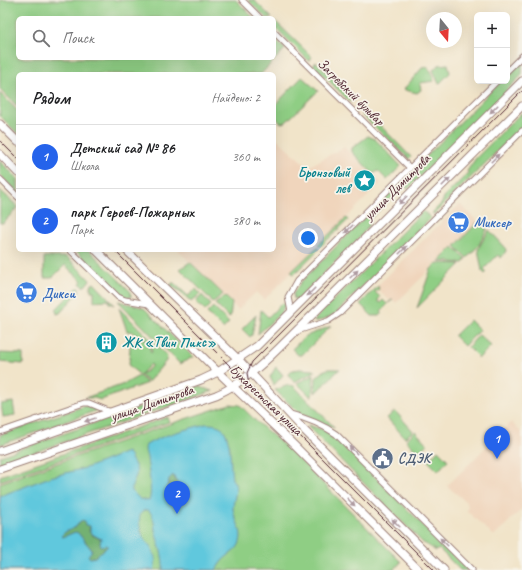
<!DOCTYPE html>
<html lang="ru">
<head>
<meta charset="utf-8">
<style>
	:root { --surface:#fff; --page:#f6f6f6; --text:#202124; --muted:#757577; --line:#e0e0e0; --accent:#2563eb }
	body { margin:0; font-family:Caveat,sans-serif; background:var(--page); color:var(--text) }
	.controls { position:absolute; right:12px; top:12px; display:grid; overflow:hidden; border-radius:6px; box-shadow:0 4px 16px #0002 }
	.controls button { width:36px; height:36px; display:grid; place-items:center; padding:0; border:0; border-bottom:1px solid var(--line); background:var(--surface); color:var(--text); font:20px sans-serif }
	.compass { position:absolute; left:426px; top:12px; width:36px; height:36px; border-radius:50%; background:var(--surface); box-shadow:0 4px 16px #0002; rotate:162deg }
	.you { position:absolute; left:308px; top:238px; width:14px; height:14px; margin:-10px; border:3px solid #fff; border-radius:50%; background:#1a73e8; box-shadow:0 0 0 6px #1a73e833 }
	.badge { display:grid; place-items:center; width:26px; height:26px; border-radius:50%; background:var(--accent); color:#fff; font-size:13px; font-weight:700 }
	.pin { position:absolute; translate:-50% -33px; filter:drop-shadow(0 1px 2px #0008) }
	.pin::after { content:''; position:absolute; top:21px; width:14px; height:12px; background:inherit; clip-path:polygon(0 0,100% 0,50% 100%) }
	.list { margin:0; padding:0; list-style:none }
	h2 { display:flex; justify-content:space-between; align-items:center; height:52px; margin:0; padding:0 16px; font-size:17px }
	h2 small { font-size:13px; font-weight:400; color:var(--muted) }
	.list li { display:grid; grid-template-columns:26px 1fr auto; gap:12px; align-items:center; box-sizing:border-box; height:64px; padding:0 16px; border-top:1px solid var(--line) }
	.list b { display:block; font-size:15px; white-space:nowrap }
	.list p { margin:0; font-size:13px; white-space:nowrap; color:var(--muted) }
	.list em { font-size:13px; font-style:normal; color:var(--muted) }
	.icon { flex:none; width:22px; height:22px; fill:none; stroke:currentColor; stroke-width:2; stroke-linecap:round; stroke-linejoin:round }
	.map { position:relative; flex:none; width:522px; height:570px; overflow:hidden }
	.search { position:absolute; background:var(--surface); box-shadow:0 4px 16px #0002; left:16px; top:16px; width:260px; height:44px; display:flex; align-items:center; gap:10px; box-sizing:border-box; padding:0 14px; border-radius:6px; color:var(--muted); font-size:15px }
	.panel { position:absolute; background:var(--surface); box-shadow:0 4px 16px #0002; left:16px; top:72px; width:260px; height:180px; border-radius:6px }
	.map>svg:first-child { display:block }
	.built { fill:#f0d5bc }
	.green { fill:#8fce84; stroke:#6c7658 }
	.forest { fill:#73b172; stroke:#5e684e }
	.water { fill:#61c8dd; stroke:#567484; fill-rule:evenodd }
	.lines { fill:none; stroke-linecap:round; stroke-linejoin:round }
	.street-casing { stroke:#9e827a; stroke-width:7 }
	.secondary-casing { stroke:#9e827a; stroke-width:9 }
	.street { stroke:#fff; stroke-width:5 }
	.secondary { stroke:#fff; stroke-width:7 }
	.tram { stroke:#4a1f2b; stroke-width:1 }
	.oneway { fill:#ae9aa0 }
	.labels { text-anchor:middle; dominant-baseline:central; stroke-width:3.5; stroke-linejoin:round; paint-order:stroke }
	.street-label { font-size:14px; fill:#4a1f2b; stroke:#f7f3e8 }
	.culture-label { font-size:14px; font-weight:bold; fill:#0d838f; stroke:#f7f3e8; text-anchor:end }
	.shop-label { font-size:14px; font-weight:bold; fill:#366cbe; stroke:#f7f3e8; text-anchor:start }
	.service-label { font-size:14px; font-weight:bold; fill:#4e5e75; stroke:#f7f3e8; text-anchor:start }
</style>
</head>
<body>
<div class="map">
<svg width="522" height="570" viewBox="0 0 522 570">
	<rect width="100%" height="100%" fill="#f7f3e8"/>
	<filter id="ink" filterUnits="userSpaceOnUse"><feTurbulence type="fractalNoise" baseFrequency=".025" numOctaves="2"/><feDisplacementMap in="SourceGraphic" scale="8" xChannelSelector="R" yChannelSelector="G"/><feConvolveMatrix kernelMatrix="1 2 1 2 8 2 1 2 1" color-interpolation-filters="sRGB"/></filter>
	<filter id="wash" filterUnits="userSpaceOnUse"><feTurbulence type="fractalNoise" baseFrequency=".012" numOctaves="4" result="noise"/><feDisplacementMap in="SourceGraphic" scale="16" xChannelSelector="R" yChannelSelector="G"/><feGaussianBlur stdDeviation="0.9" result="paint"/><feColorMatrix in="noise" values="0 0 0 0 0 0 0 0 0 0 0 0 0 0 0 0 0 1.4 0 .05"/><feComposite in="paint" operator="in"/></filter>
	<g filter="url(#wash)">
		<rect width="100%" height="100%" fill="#f1e4c9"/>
		<g class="built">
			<path d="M274 136 308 167 344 147 381 183 264 300 256 292 238 310 178 250H274Z"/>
			<path d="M460 204 478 222 396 303 392 298 389 300 376 287Z"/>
			<path d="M511 422 522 433V509L495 535H493L467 511 468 506 465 501 447 486Z"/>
		</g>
		<g class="green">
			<path d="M0 0H236L254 18H18V58H274V38L285 49 261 74H18V107L0 89Z"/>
			<path d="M248 0H254L272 18H266Z"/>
			<path d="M274 20 312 57 309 61 274 26Z"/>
			<path d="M522 60V75L408 189 401 182 501 81H507V75Z"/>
			<path d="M316 62 355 100 350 102 313 65Z"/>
			<path d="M448 64 450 73 440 83 438 82 433 70 439 65Z"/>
			<path d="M427 67 431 71 434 81 420 83 421 90 417 93 405 90 404 89 422 68Z"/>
			<path d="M302 77 318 91 286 122 281 123 275 117 274 118V106Z"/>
			<path d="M0 93 18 111V134L0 116Z"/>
			<path d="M365 110 411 157 409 159 362 115Z"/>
			<path d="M522 112V127L434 214 432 213 442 203 444 197 468 173 467 171 476 158Z"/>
			<path d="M368 136 375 139 400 165 401 166 387 180 378 171 373 174 352 152V148Z"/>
			<path d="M0 161 18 179V193L0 175Z"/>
			<path d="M397 185 401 189 369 220 371 222 361 236 297 300 294 299 293 294 300 283Z"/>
			<path d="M0 190 18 207 3 223H0Z"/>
			<path d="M423 211 431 218 337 312C331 317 321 322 314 321L315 319Z"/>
			<path d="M346 218 348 220 320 247 318 245Z"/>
			<path d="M478 222 487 229 479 245 467 258 455 246Z"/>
			<path d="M489 230 505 247 506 251 501 258 498 255 484 269 487 272 485 274 482 271 478 249Z"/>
			<path d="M317 247 319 249 294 274 291 272Z"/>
			<path d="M453 247 466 259 463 263 439 261Z"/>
			<path d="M75 250H89L131 292V297L128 298 121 295Z"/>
			<path d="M44 257H67L90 280 85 286H82L80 283 82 281 65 265 52 278H44Z"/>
			<path d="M190 262 223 294 213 302 180 269Z"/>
			<path d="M437 263 461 264 417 308 431 269Z"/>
			<path d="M94 283 113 303 114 305 111 303H109V300L94 301V291H91V285Z"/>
			<path d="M172 283H174L188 296 196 289 200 294 191 302 181 292 171 286Z"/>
			<path d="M378 286 379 289 375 292 380 297 378 300 380 303 383 300 387 304 393 299 381 311 383 313 380 316H372L360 304Z"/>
			<path d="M77 288H79V292L60 313 57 314 56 309Z"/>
			<path d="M202 295 211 305 205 311 196 302Z"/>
			<path d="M225 296 232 303 230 317 229 318 215 304Z"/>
			<path d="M118 301 138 306 145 309 193 357 180 364Z"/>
			<path d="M282 303 285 305 280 314 258 334 261 310 268 317Z"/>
			<path d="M213 307 229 323 223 329 207 313Z"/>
			<path d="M119 308 167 356 166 361 148 382 140 375 148 370 152 365 151 364 140 375 129 366 130 346 135 343 137 338C146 337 149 345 151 353L152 352C151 343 146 336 136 336L133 332 127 331Z"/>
			<path d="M256 315 252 335 250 337 242 329Z"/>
			<path d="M470 320 480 330 464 346 454 336Z"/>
			<path d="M331 326 302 355H298L292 349 306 336Z"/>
			<path d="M479 335 491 346 479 358 468 347Z"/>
			<path d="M0 353 23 354V364L0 362Z"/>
			<path d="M276 367 283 375 274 385 270 377Z"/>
			<path d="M300 369 314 370V372L294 382 289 376V374L293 370Z"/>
			<path d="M329 369H340L315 393 316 378 325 370Z"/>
			<path d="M314 375 312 396 311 397 297 383Z"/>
			<path d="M139 376 147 383 101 400 94 398H85L124 384Z"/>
			<path d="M289 385 294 386 334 427V428L299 413 275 390Z"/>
			<path d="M200 386 203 388 213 391 0 464V456Z"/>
			<path d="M13 402 15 415 3 417 1 404Z"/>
			<path d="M230 404 240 405 257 422 291 451 401 562 394 570H0V483L170 424Z"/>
			<path d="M85 406 94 408 95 411 0 445V435Z"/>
			<path d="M395 411 413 431 405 438 387 418Z"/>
			<path d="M168 417 169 422 0 481V476Z"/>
			<path d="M308 425 324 430 334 436 468 570H460L439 549 436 551 422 542 308 427Z"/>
			<path d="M415 431 427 444 418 453 406 440Z"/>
			<path d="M438 450 448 460 438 471 428 461Z"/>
		</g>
		<g class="forest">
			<path d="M173 475 178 484V489L169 490 167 487 169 479Z"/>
			<path d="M84 521 90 526 89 531 92 535 101 539 104 545H107V547L95 557 89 558 87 556 92 550 78 533H73L63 537 61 536C65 532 70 527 75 528L78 523Z"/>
		</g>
		<path class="water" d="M205 424C210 424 216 424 221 427 232 436 230 466 232 479 240 487 233 498 233 509 234 520 244 530 240 542 238 550 229 554 223 560 220 563 218 567 216 570H163C164 555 158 544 155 530 154 523 154 515 148 510 134 509 140 534 146 541 149 545 151 546 153 551 156 558 156 563 154 570H0V496L50 477 89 467 127 452C130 455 130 456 132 460 143 478 131 476 132 491L140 499 149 501C153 491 148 469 147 458 146 453 144 450 146 445 164 434 185 430 205 424ZM173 475 178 484V489L169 490 167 487 169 479ZM81 521H85V525L90 526V533L101 539 100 543 101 546 107 545V547L95 557 90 558 88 556 92 550 78 533 75 532 63 537 61 536 65 532 76 527 78 523Z"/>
	</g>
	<g filter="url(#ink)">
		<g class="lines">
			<defs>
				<g id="street">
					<path d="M242 0 260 18"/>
					<path d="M274 32 410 168"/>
					<path d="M507 71 522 56"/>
					<path d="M0 179 18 197"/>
					<path d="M70 250 118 297 125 300 149 304"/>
					<path d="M291 312 288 297 297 281 497 81"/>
					<path d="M297 331 328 321 340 313 522 131"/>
					<path d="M290 414C306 418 323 425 336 434L472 570"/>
					<path d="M0 432 84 403H89L111 412"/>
				</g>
				<g id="secondary">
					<path d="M0 124 18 142"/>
					<path d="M0 154 18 173"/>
					<path d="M96 250 218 372 294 445 419 570"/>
					<path d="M126 250 238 359 305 431 444 570"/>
					<path d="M0 451 201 380 218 372 257 346 522 81"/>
					<path d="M0 469 216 395C240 385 261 366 279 348L522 106"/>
				</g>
			</defs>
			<use href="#street" class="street-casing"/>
			<use href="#secondary" class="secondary-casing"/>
			<use href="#street" class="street"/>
			<use href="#secondary" class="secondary"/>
			<g class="tram">
				<path d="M0 141 18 159"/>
				<path d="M114 250 434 570"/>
				<path d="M249 386 247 373 252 362 522 91"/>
			</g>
		</g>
		<defs><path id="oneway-solid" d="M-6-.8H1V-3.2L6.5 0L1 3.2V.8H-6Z"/></defs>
		<g class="oneway">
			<use href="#oneway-solid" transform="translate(494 109) rotate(135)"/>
			<use href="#oneway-solid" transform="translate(495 158) rotate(-45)"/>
			<use href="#oneway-solid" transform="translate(446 182) rotate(-45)"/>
			<use href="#oneway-solid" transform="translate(403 200) rotate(135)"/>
			<use href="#oneway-solid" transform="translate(349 229) rotate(135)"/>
			<use href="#oneway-solid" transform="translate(403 250) rotate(-45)"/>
			<use href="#oneway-solid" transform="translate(354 274) rotate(-45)"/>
			<use href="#oneway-solid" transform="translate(311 292) rotate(135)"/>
			<use href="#oneway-solid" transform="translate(90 420) rotate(161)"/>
			<use href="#oneway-solid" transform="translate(353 450) rotate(-135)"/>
			<use href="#oneway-solid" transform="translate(351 502) rotate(45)"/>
			<use href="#oneway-solid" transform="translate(396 523) rotate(-135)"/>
			<use href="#oneway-solid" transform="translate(444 542) rotate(-135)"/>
		</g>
	</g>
	<defs>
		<symbol id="sight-disc" viewBox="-11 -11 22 22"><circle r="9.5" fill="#0f9aa8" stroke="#f7f3e8"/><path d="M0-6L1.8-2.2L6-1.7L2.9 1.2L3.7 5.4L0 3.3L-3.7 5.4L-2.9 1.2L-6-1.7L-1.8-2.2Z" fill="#fff"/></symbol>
		<symbol id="supermarket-disc" viewBox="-11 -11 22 22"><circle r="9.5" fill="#3f7fe0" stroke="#f7f3e8"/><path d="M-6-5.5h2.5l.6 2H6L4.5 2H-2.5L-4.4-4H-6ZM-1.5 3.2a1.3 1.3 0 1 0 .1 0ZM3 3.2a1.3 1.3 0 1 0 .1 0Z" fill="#fff"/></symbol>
		<symbol id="building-disc" viewBox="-11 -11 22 22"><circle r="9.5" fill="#0f9aa8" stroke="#f7f3e8"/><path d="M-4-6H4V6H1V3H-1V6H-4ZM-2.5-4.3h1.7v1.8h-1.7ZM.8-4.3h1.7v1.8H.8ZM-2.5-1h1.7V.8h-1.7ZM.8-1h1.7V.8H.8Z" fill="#fff"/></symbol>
		<symbol id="civic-disc" viewBox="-11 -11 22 22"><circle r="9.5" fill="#5c6f8a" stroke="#f7f3e8"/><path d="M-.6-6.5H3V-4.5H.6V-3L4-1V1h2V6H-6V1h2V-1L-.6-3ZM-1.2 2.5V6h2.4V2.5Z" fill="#fff"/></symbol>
	</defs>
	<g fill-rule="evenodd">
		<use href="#sight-disc" x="352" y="168" width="25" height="25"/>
		<use href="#supermarket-disc" x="446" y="210" width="25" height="25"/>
		<use href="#supermarket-disc" x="14" y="280" width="25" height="25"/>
		<use href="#building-disc" x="94" y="330" width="25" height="25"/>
		<use href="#civic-disc" x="370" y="446" width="25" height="25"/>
	</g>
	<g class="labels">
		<g class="street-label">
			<text transform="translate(351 92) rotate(45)">Загребский бульвар</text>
			<text transform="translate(397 187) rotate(-45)">улица Димитрова</text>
			<text transform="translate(266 400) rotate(44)">Бухарестская улица</text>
			<text transform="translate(152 403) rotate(-19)">улица Димитрова</text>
		</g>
		<g class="culture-label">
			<text x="350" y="172">Бронзовый<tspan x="350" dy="16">лев</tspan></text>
			<text x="122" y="342" text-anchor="start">ЖК «Твин Пикс»</text>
		</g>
		<g class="shop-label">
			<text x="474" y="222">Миксер</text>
			<text x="42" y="293">Дикси</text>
		</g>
		<g class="service-label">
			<text x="398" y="458">СДЭК</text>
		</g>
	</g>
</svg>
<div class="controls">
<button>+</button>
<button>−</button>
</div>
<svg class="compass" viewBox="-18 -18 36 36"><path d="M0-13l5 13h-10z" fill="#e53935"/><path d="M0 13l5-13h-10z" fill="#757577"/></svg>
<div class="you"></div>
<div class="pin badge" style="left:497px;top:459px">1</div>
<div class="pin badge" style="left:177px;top:514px">2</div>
<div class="search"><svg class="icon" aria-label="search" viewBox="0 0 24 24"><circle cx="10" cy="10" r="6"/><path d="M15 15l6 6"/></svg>Поиск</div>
<section class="panel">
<h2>Рядом<small>Найдено: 2</small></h2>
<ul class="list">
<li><span class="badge">1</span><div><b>Детский сад № 86</b><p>Школа</p></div><em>360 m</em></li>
<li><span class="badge">2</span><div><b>парк Героев-Пожарных</b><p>Парк</p></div><em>380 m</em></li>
</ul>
</section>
</div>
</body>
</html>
